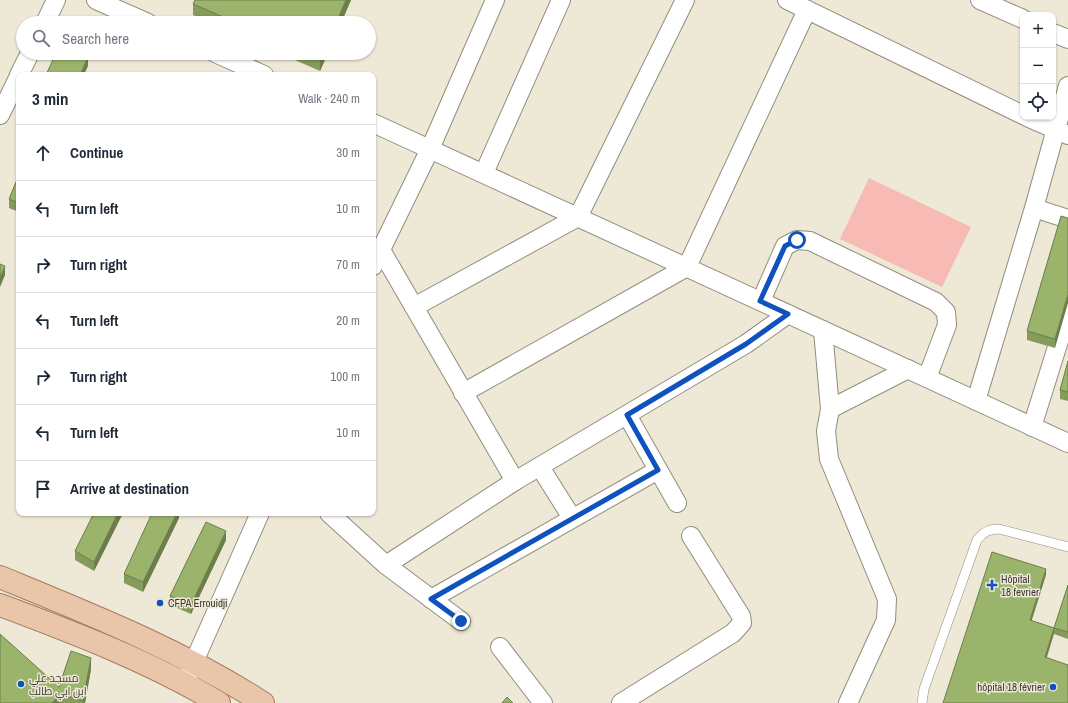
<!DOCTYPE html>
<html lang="en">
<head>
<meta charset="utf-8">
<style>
	:root { --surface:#fff; --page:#f6f6f7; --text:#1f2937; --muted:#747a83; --line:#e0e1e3 }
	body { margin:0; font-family:"Archivo Narrow",Cairo,sans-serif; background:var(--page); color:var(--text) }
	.controls { position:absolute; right:12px; top:12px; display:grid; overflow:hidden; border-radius:8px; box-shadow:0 1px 3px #0004 }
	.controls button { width:36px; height:36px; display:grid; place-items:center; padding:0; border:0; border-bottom:1px solid var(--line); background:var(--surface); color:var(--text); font:20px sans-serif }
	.stop { position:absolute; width:12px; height:12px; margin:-9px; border:3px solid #0f52bd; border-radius:50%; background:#fff }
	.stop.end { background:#0f52bd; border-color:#fff; box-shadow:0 1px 4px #0008 }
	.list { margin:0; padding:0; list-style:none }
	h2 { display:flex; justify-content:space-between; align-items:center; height:52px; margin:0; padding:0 16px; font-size:17px }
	h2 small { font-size:13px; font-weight:400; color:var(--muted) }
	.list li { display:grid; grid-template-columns:26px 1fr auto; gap:12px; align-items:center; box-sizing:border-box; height:56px; padding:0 16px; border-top:1px solid var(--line) }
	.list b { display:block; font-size:15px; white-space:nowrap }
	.list em { font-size:13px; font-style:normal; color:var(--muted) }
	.icon { flex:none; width:22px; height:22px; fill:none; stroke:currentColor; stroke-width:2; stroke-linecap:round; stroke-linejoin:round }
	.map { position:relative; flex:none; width:1068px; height:703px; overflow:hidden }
	.search { position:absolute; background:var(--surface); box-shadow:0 1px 3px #0004; left:16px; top:16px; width:360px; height:44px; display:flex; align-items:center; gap:10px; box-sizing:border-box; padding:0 14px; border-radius:22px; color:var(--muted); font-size:15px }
	.panel { position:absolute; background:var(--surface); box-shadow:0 1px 3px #0004; left:16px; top:72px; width:360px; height:444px; border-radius:8px }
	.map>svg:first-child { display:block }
	.green { fill:#f8bab5 }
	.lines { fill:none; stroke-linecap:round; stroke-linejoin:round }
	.lane-casing { stroke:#928d7d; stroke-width:10 }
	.street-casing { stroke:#928d7d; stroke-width:20 }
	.primary-casing { stroke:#a27b5b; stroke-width:24 }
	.lane { stroke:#fff; stroke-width:9 }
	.street { stroke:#fff; stroke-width:18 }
	.primary { stroke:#e9c5aa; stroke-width:22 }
	.wall { fill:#849b5c }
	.shaded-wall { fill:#6c7e4b }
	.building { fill:#9ab46b; stroke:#6c7e4b }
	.route { stroke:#0f52bd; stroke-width:5 }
	.poi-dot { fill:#0f52bd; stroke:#eee8d6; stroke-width:1.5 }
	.labels { text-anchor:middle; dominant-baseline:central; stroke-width:3; stroke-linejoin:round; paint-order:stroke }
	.poi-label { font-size:11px; fill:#3a3831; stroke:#eee8d6; text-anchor:start }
</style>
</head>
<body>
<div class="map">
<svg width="1068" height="703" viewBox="0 0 1068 703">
	<rect width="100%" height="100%" fill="#eee8d6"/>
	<path class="green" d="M869 178 971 227 942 287 840 239Z"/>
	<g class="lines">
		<defs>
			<path id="lane" d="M922 703 924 689 977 540C983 532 989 529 999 529L1068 547"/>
			<g id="street">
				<path d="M96 0 148 23"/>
				<path d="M787 0 1023 115"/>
				<path d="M980 0 1023 19"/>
				<path d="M45 23 56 0"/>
				<path d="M1053 33 1068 39"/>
				<path d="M215 53 264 75"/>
				<path d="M19 75 30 53"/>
				<path d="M0 115 19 76"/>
				<path d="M1027 117 1068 135"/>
				<path d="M373 123 1068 443"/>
				<path d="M484 173 561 0"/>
				<path d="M1034 208 1068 219"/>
				<path d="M381 250 515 481"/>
				<path d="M373 266 430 149 495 0"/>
				<path d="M761 301 785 246 797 240 810 241 936 302 946 312 947 325 927 378"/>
				<path d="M414 307 578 217 685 0"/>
				<path d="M823 330 830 409 826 431 829 459 887 599 886 620 848 703"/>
				<path d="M463 393 687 267 807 10"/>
				<path d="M976 401 1034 208 1068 86"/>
				<path d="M830 409 908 369"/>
				<path d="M627 415 677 503"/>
				<path d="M1032 427 1068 312"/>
				<path d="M540 467 572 518"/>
				<path d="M329 513 386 565 461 621"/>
				<path d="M386 565 515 481 746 344 788 314"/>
				<path d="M431 599 658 470"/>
				<path d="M500 647 543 703"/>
				<path d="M185 682 260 513"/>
				<path d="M621 703 733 633 742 623 741 616 691 536"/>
			</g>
			<g id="primary">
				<path d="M0 577C90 614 181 650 263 703"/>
				<path d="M0 605C75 633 151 662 219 703"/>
			</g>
		</defs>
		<use href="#lane" class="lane-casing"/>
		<use href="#street" class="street-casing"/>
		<use href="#primary" class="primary-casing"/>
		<use href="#lane" class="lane"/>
		<use href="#street" class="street"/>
		<use href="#primary" class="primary"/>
	</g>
	<g class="wall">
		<path d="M195 0H351L341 23H210L193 15V4Z"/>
		<path d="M279 53H328L320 71Z"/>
		<path d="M19 175V212L9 208V199Z"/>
		<path d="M1061 216 1055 348 1027 340V331Z"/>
		<path d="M1068 361V401L1060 399V390Z"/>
		<path d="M94 513H123L94 571 75 560V551Z"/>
		<path d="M179 513V518L143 592 124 583V574Z"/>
		<path d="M226 540 191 614 170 605V596Z"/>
		<path d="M1068 585V639L1054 634V628Z"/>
		<path d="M91 669 85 703H0L59 687Z"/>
	</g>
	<g class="shaded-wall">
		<path d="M346 0H351L341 23H336Z"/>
		<path d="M323 53H328L320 71V60Z"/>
		<path d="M88 57V66L84 75H80Z"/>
		<path d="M5 266V275L0 287V278Z"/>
		<path d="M1068 294V303L1055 348V339Z"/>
		<path d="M118 513H123L94 571V562Z"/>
		<path d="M177 513H179V518L143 592V582Z"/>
		<path d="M226 531V540L191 614V605Z"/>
		<path d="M1046 569V575L1030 626V620Z"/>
		<path d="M1054 628V634L1045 663V657Z"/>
		<path d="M91 658V669L85 703H83Z"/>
		<path d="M61 694V703H52Z"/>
	</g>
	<g class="building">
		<path d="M195 0H346L336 23H237L193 4Z"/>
		<path d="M56 53H79L88 57 80 75H46Z"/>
		<path d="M305 53H323L320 60Z"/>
		<path d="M19 175V203L9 199Z"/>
		<path d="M1061 216 1068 218V294L1055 339 1027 331Z"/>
		<path d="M0 264 5 266 0 278Z"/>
		<path d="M1068 361V392L1060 390Z"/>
		<path d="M94 513H118L94 562 75 551Z"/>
		<path d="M152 513H177L143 582 124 574Z"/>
		<path d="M206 522 226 531 191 605 170 596Z"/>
		<path d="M992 552 1046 569 1030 620 1054 628 1045 657 1068 665V703H943Z"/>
		<path d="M1068 585V632L1054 628Z"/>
		<path d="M0 634 59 687 71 651 91 658 83 701 61 694 52 703H0Z"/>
		<path d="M507 697 513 703H502Z"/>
	</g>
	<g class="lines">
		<path class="route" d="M461 621 431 599 658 470 627 415 746 344 788 314 760 301 785 246 797 240"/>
	</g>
	<g class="poi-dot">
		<path d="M990 579h4v4h4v4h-4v4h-4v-4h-4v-4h4z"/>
		<circle cx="160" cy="603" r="4"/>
		<circle cx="21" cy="684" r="4"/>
		<circle cx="1053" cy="687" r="4"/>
	</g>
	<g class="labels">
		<g class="poi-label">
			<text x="1001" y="579">Hôpital<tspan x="1001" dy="13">18 fevrier</tspan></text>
			<text x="168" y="603">CFPA Errouidji</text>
			<text x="29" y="678">مسجد علي<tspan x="29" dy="13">ابن ابي طالب</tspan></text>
			<text x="1045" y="687" text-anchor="end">hôpital 18 février</text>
		</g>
	</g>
</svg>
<div class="controls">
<button>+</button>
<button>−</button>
<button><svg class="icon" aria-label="locate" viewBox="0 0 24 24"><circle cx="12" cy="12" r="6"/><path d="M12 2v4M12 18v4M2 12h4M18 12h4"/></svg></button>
</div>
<div class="stop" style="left:797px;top:240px"></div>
<div class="stop end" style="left:461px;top:621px"></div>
<div class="search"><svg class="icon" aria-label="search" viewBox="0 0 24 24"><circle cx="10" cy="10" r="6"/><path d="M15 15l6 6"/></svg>Search here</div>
<section class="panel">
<h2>3 min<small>Walk · 240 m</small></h2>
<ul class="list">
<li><svg class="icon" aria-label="ahead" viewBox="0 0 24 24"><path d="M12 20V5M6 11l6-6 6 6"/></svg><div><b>Continue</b></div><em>30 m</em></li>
<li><svg class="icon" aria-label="left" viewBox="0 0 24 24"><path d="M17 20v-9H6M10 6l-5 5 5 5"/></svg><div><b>Turn left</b></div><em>10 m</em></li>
<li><svg class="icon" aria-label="right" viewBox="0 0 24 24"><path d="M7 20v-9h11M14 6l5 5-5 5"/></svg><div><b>Turn right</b></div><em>70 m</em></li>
<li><svg class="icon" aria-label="left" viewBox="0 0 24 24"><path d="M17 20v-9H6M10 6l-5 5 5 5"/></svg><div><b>Turn left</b></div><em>20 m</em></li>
<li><svg class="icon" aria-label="right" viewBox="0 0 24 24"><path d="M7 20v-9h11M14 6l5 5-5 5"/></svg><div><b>Turn right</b></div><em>100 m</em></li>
<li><svg class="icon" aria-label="left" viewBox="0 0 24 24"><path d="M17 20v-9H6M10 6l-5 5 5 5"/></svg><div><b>Turn left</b></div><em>10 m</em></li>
<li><svg class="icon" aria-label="arrive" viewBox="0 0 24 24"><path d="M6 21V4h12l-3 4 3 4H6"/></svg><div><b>Arrive at destination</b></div></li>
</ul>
</section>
</div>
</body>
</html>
